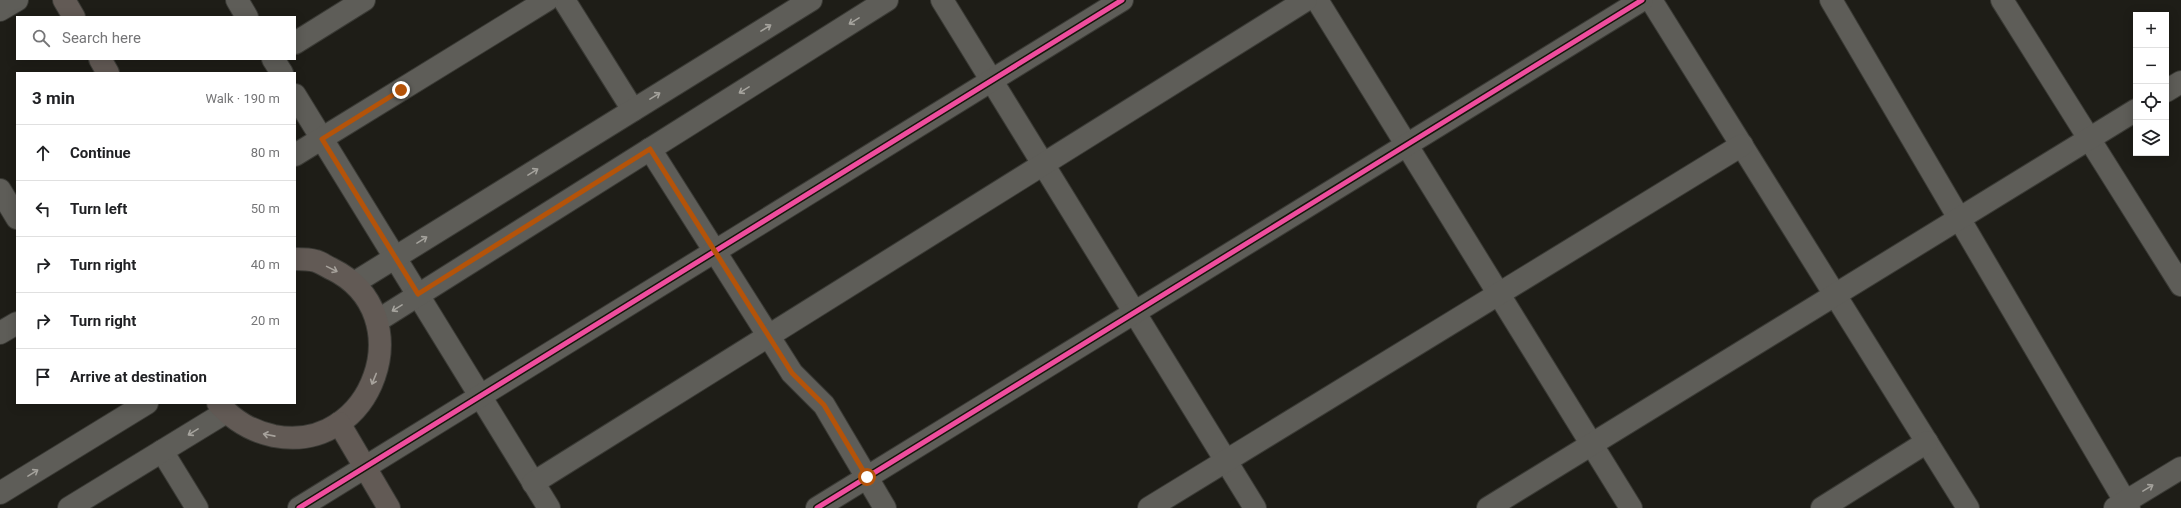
<!DOCTYPE html>
<html lang="en">
<head>
<meta charset="utf-8">
<style>
	:root { --surface:#fff; --page:#f2f2f2; --text:#202124; --muted:#757577; --line:#e0e0e0 }
	body { margin:0; font-family:Roboto,sans-serif; background:var(--page); color:var(--text) }
	.controls { position:absolute; right:12px; top:12px; display:grid; overflow:hidden; border-radius:0px; box-shadow:0 2px 10px #0003 }
	.controls button { width:36px; height:36px; display:grid; place-items:center; padding:0; border:0; border-bottom:1px solid var(--line); background:var(--surface); color:var(--text); font:20px sans-serif }
	.stop { position:absolute; width:12px; height:12px; margin:-9px; border:3px solid #b45309; border-radius:50%; background:#fff }
	.stop.end { background:#b45309; border-color:#fff; box-shadow:0 1px 4px #0008 }
	.list { margin:0; padding:0; list-style:none }
	h2 { display:flex; justify-content:space-between; align-items:center; height:52px; margin:0; padding:0 16px; font-size:17px }
	h2 small { font-size:13px; font-weight:400; color:var(--muted) }
	.list li { display:grid; grid-template-columns:26px 1fr auto; gap:12px; align-items:center; box-sizing:border-box; height:56px; padding:0 16px; border-top:1px solid var(--line) }
	.list b { display:block; font-size:15px; white-space:nowrap }
	.list em { font-size:13px; font-style:normal; color:var(--muted) }
	.icon { flex:none; width:22px; height:22px; fill:none; stroke:currentColor; stroke-width:2; stroke-linecap:round; stroke-linejoin:round }
	.map { position:relative; flex:none; width:2181px; height:508px; overflow:hidden }
	.search { position:absolute; background:var(--surface); box-shadow:0 2px 10px #0003; left:16px; top:16px; width:280px; height:44px; display:flex; align-items:center; gap:10px; box-sizing:border-box; padding:0 14px; border-radius:0px; color:var(--muted); font-size:15px }
	.panel { position:absolute; background:var(--surface); box-shadow:0 2px 10px #0003; left:16px; top:72px; width:280px; height:332px; border-radius:0px }
	.map>svg:first-child { display:block }
	.lines { fill:none; stroke-linecap:round; stroke-linejoin:round }
	.minor-casing { stroke:#3a3a35; stroke-width:24 }
	.major-casing { stroke:#3a3a35; stroke-width:24 }
	.minor { stroke:#5e5d58; stroke-width:22 }
	.major { stroke:#625a55; stroke-width:22 }
	.cycleway-casing { stroke:#17150b; stroke-width:8 }
	.cycleway { stroke:#ef4d9e; stroke-width:5 }
	.oneway { stroke:#a5a39d }
	.oneway2 { stroke:#a7a29c }
	.route { stroke:#b45309; stroke-width:5 }
</style>
</head>
<body>
<div class="map">
<svg width="2181" height="508" viewBox="0 0 2181 508">
	<rect width="100%" height="100%" fill="#1e1d17"/>
	<g class="lines">
		<defs>
			<g id="minor">
				<path d="M237 0 247 17"/>
				<path d="M564 0 633 110"/>
				<path d="M942 0 1255 508"/>
				<path d="M1317 0 1631 508"/>
				<path d="M1651 0 1968 508"/>
				<path d="M1831 0 2129 508"/>
				<path d="M2002 0 2181 285"/>
				<path d="M0 10 17 0"/>
				<path d="M295 43 364 0"/>
				<path d="M273 59 282 73"/>
				<path d="M2166 91 2181 82"/>
				<path d="M295 95 549 508"/>
				<path d="M650 149 792 373 824 405 885 508"/>
				<path d="M295 155 547 0"/>
				<path d="M0 190 17 218"/>
				<path d="M354 283 811 0"/>
				<path d="M377 321 887 0"/>
				<path d="M0 333 17 323"/>
				<path d="M162 451 197 508"/>
				<path d="M533 483 1306 0"/>
				<path d="M0 493 147 403"/>
				<path d="M69 508 226 412"/>
				<path d="M299 508 1122 0"/>
				<path d="M817 508 1642 0"/>
				<path d="M1149 508 1742 145"/>
				<path d="M1488 508 2136 110"/>
				<path d="M1822 508 1927 442"/>
				<path d="M2115 508 2181 468"/>
			</g>
			<g id="major">
				<path d="M64 0 74 17"/>
				<path d="M100 59 108 73"/>
				<path d="M218 403C234 421 251 431 274 436 373 455 423 314 332 269 327 267 322 263 316 261 309 259 302 259 295 259"/>
				<path d="M339 423 389 508"/>
			</g>
		</defs>
		<use href="#minor" class="minor-casing"/>
		<use href="#major" class="major-casing"/>
		<use href="#minor" class="minor"/>
		<use href="#major" class="major"/>
		<defs>
			<g id="cycleway">
				<path d="M299 508 1122 0"/>
				<path d="M817 508 1642 0"/>
			</g>
		</defs>
		<use href="#cycleway" class="cycleway-casing"/>
		<use href="#cycleway" class="cycleway"/>
	</g>
	<defs><path id="oneway-shaft" d="M-6 0H5M1.5-3L5.5 0L1.5 3" fill="none" stroke-width="1.6" stroke-linecap="round" stroke-linejoin="round"/></defs>
	<g class="oneway">
		<use href="#oneway-shaft" transform="translate(854 21) rotate(148)"/>
		<use href="#oneway-shaft" transform="translate(766 28) rotate(-32)"/>
		<use href="#oneway-shaft" transform="translate(744 90) rotate(148)"/>
		<use href="#oneway-shaft" transform="translate(655 96) rotate(-32)"/>
		<use href="#oneway-shaft" transform="translate(533 172) rotate(-32)"/>
		<use href="#oneway-shaft" transform="translate(422 240) rotate(-32)"/>
		<use href="#oneway-shaft" transform="translate(397 308) rotate(148)"/>
		<use href="#oneway-shaft" transform="translate(193 432) rotate(148)"/>
		<use href="#oneway-shaft" transform="translate(33 473) rotate(-32)"/>
		<use href="#oneway-shaft" transform="translate(2148 488) rotate(-31)"/>
	</g>
	<g class="oneway2">
		<use href="#oneway-shaft" transform="translate(332 269) rotate(26)"/>
		<use href="#oneway-shaft" transform="translate(374 379) rotate(112)"/>
		<use href="#oneway-shaft" transform="translate(269 435) rotate(-169)"/>
	</g>
	<g class="lines">
		<path class="route" d="M401 90 322 139 418 294 650 149 792 373 824 405 867 477"/>
	</g>
</svg>
<div class="controls">
<button>+</button>
<button>−</button>
<button><svg class="icon" aria-label="locate" viewBox="0 0 24 24"><circle cx="12" cy="12" r="6"/><path d="M12 2v4M12 18v4M2 12h4M18 12h4"/></svg></button>
<button><svg class="icon" aria-label="layers" viewBox="0 0 24 24"><path d="M12 4l9 5-9 5-9-5zM3 14l9 5 9-5"/></svg></button>
</div>
<div class="stop" style="left:867px;top:477px"></div>
<div class="stop end" style="left:401px;top:90px"></div>
<div class="search"><svg class="icon" aria-label="search" viewBox="0 0 24 24"><circle cx="10" cy="10" r="6"/><path d="M15 15l6 6"/></svg>Search here</div>
<section class="panel">
<h2>3 min<small>Walk · 190 m</small></h2>
<ul class="list">
<li><svg class="icon" aria-label="ahead" viewBox="0 0 24 24"><path d="M12 20V5M6 11l6-6 6 6"/></svg><div><b>Continue</b></div><em>80 m</em></li>
<li><svg class="icon" aria-label="left" viewBox="0 0 24 24"><path d="M17 20v-9H6M10 6l-5 5 5 5"/></svg><div><b>Turn left</b></div><em>50 m</em></li>
<li><svg class="icon" aria-label="right" viewBox="0 0 24 24"><path d="M7 20v-9h11M14 6l5 5-5 5"/></svg><div><b>Turn right</b></div><em>40 m</em></li>
<li><svg class="icon" aria-label="right" viewBox="0 0 24 24"><path d="M7 20v-9h11M14 6l5 5-5 5"/></svg><div><b>Turn right</b></div><em>20 m</em></li>
<li><svg class="icon" aria-label="arrive" viewBox="0 0 24 24"><path d="M6 21V4h12l-3 4 3 4H6"/></svg><div><b>Arrive at destination</b></div></li>
</ul>
</section>
</div>
</body>
</html>
